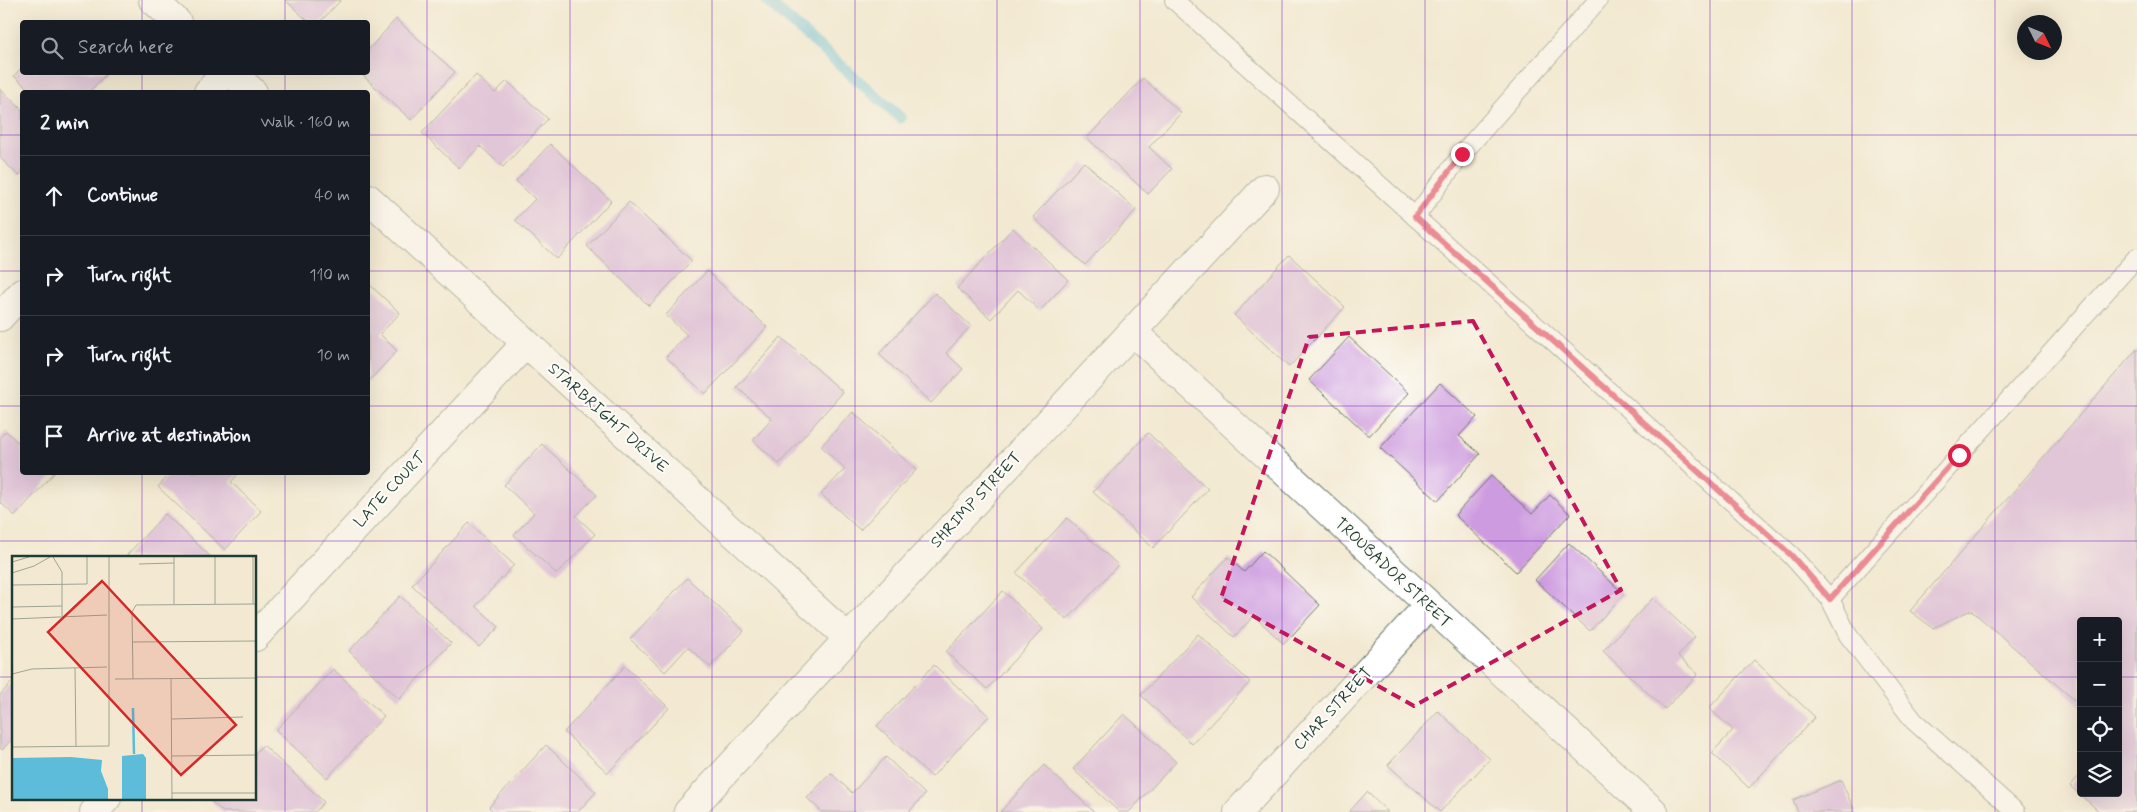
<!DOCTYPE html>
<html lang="en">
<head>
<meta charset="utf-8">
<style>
	:root { --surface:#171b24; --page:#20242c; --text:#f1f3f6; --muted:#9ea1a6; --line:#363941 }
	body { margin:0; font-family:Mynerve,sans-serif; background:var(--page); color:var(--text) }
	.controls { position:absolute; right:15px; bottom:15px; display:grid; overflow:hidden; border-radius:5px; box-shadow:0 5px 20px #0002 }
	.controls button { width:45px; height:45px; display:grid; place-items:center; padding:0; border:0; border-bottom:1px solid var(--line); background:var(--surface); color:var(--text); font:25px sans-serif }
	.compass { position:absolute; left:2017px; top:15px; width:45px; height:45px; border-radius:50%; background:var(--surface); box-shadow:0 5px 20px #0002; rotate:133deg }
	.stop { position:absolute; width:15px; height:15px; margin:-11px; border:4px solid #e11d48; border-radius:50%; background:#fff }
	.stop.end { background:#e11d48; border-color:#fff; box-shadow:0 1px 5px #0008 }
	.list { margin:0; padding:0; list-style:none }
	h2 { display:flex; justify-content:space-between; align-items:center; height:65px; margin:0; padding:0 20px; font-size:21px }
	h2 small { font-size:16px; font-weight:400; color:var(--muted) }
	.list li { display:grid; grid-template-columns:32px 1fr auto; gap:15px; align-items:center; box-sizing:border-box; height:80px; padding:0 20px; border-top:1px solid var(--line) }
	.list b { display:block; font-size:19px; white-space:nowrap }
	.list em { font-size:16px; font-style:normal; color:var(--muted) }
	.icon { flex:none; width:28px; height:28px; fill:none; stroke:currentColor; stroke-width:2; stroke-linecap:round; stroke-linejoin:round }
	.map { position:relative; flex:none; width:2137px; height:812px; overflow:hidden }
	.search { position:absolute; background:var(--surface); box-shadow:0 5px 20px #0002; left:20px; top:20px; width:350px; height:55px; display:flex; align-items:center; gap:12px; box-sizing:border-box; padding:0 18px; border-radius:5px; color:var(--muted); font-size:19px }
	.panel { position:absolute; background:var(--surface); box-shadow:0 5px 20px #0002; left:20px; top:90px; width:350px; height:385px; border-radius:5px }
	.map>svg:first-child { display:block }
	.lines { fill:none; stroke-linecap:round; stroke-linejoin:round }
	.stream { stroke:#5cbcda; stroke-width:11 }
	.building { fill:#cd9bdf }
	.lane-casing { stroke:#69796b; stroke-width:20 }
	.street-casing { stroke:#69796b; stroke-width:30 }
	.lane { stroke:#fff; stroke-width:18 }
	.street { stroke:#fff; stroke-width:28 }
	.route { stroke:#e11d48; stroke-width:6 }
	.marked { fill:none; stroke:#c2185b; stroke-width:4; stroke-dasharray:10 6; stroke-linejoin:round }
	.grid { fill:none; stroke:#7b2cbf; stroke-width:1; stroke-opacity:0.55 }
	.labels { text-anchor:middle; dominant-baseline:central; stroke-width:4; stroke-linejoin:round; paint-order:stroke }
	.street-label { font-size:16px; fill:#1f3d34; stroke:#fdfcf7 }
	.inset-river { fill:none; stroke:#5cbcda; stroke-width:2.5 }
	.inset-road { fill:none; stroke:#9ea493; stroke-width:1 }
	.view { fill:#d62828; fill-opacity:0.15; stroke:#d62828; stroke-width:2.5 }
	.inset-edge { fill:none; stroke:#1f3d34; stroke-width:2.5 }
</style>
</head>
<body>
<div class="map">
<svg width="2137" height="812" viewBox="0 0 2137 812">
	<rect width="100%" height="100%" fill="#fdfcf7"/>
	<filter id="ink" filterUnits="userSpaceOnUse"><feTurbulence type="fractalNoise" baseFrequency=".02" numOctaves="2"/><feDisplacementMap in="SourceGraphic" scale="10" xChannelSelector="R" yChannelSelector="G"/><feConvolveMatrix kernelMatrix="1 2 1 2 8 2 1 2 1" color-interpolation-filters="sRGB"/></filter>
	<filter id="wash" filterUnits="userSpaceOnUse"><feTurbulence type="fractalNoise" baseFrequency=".0096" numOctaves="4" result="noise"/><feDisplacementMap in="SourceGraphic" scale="20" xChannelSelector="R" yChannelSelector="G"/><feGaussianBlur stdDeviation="1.12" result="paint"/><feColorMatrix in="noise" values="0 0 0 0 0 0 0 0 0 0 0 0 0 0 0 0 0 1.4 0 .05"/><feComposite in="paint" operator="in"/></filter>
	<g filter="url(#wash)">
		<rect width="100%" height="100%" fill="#f3e9d2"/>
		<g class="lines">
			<path class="stream" d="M766 0 901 118"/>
		</g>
		<g id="blocks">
			<g class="building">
				<path d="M285 0H341L320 22H309Z"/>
				<path d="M396 19 455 72 411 120 359 72H368V50Z"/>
				<path d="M22 67V72H108L89 92H32L14 76Z"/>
				<path d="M476 75 495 93 507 81 548 119 503 167 480 146 459 168 422 133Z"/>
				<path d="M1143 78 1181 113 1149 147 1172 169 1148 194 1087 138Z"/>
				<path d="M0 89 22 110V172L19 176 0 158Z"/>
				<path d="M550 144 611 201 557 259 515 220 535 199 516 181Z"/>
				<path d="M1084 162 1136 210 1085 265 1033 217Z"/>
				<path d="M629 202 692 261 649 306 587 246Z"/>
				<path d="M1013 228 1068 280 1040 311 1018 290 991 319 957 288Z"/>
				<path d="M1289 255 1345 307 1289 367 1234 315Z"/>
				<path d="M707 271 767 327 705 394 666 357 687 335 666 315Z"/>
				<path d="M368 283 400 313 380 334 397 351 368 382Z"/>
				<path d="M935 293 971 326 946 353 963 369 931 403 879 354Z"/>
				<path d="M781 337 843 392 779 464 753 440 772 419 737 387Z"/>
				<path d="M1349 337 1409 393 1369 436 1309 380Z"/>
				<path d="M2137 349V812H2100L2070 786 2081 774V793H2118V621H2081V706L1971 610 1933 628 1910 611Z"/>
				<path d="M1440 383 1477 417 1459 436 1480 454 1438 501 1380 448Z"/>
				<path d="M853 412 916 470 860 530 821 494 845 469 821 446Z"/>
				<path d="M6 431 22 446V472H55L15 516 0 502V437Z"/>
				<path d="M1148 433 1208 489 1153 548 1093 492Z"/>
				<path d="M542 444 597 495 576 516 595 534 557 574 514 535 534 513 504 485Z"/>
				<path d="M171 472H240L231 482 261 511 225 550 158 487Z"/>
				<path d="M1491 476 1532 514 1550 495 1570 514 1516 572 1455 515Z"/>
				<path d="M165 514 211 557H125Z"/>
				<path d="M1067 518 1118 565 1067 620 1016 573Z"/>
				<path d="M469 523 514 565 476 606 499 627 479 647 412 585Z"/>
				<path d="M1569 543 1624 594 1590 631 1535 580Z"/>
				<path d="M1263 551 1320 605 1284 644 1254 616 1234 637 1191 597 1228 557 1244 572Z"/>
				<path d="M687 578 744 631 710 667 688 647 665 672 630 639Z"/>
				<path d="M1003 591 1043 629 987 689 946 652Z"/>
				<path d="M400 596 451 643 399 699 349 651Z"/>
				<path d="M1653 598 1695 637 1678 656 1698 674 1665 709 1603 651Z"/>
				<path d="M1198 634 1250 682 1192 744 1141 695Z"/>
				<path d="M1754 660 1815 717 1749 788 1712 753 1733 730 1709 708Z"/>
				<path d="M934 665 989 716 932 777 877 726Z"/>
				<path d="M625 666 669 708 608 773 564 732Z"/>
				<path d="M333 669 384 716 327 778 276 730Z"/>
				<path d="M14 680V737L2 750 0 748V695Z"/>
				<path d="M1438 711 1490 759 1440 812 1388 765Z"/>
				<path d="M1124 714 1176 762 1129 812H1119L1073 769Z"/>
				<path d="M263 745 324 802 315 812H223L211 801 213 798H255V753Z"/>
				<path d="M546 745 596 792 578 812H494L489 807Z"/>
				<path d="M886 757 925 794 909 812H822L807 798 831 773 852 793Z"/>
				<path d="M1044 765 1094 812H1000Z"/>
				<path d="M1841 780 1855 812H1798L1793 800Z"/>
				<path d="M1367 792 1388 812H1349Z"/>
			</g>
		</g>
	</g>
	<g filter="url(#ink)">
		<use href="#blocks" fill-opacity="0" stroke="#69796b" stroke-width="1"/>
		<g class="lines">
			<defs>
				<g id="lane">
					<path d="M1174 0 1791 555 1830 599 1848 635 1914 721 2016 812"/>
					<path d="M1415 217 1462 154 1598 0"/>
					<path d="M1830 599 2137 257"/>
				</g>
				<g id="street">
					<path d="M153 0 177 22"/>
					<path d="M231 72 253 92"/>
					<path d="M208 92 226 72"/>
					<path d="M368 198 848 638"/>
					<path d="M0 317 22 293"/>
					<path d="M1133 332 1654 812"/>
					<path d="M255 637 526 343"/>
					<path d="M94 812 107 798"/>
					<path d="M688 812 1265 188"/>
					<path d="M1238 812 1428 606"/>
				</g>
			</defs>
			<use href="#lane" class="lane-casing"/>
			<use href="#street" class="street-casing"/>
			<use href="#lane" class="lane"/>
			<use href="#street" class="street"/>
		</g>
	</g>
	<g class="lines" filter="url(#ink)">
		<path class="route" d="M1462 154 1415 217 1791 555 1830 599 1959 455"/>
	</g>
	<path d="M0 0H2137V812H0ZM1473 321 1621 590 1414 706 1221 598 1309 337Z" fill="#f3e9d2" fill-opacity=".55" fill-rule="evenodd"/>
	<path class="marked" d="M1473 321 1621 590 1414 706 1221 598 1309 337Z"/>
	<path class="grid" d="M142 0V22M285 0V22M427 0V812M570 0V812M712 0V812M855 0V812M997 0V812M1140 0V812M1282 0V812M1425 0V812M1567 0V812M1710 0V812M1852 0V812M1995 0V812M142 72V92M285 72V92M0 135H22M368 135H2137M0 271H22M368 271H2137M0 406H22M368 406H2137M142 472V557M285 472V812M0 541H2137M0 677H14M255 677H2081M2118 677H2137M142 798V812"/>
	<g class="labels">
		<g class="street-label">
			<text transform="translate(608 418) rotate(42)">STARBRIGHT DRIVE</text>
			<text transform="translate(390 490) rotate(-47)">LATE COURT</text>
			<text transform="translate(976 500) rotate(-47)">SHRIMP STREET</text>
			<text transform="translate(1393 573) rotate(43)">TROUBADOR STREET</text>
			<text transform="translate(1333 709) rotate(-47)">CHAR STREET</text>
		</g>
	</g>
	<g transform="translate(12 556)">
		<rect width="244" height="244" fill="#f3e9d2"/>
		<path d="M131 198 134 202V243H110V200ZM59 201 90 204 89 215 96 233V243H0V202Z" fill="#5cbcda"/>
		<path class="inset-river" d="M121 152 122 198"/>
		<path class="inset-road" d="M41 1 50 16V60M162 1V48M203 1V48M241 1V48M0 6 17 1M127 8 162 7M0 17 22 10 38 1M0 29 75 28V1M0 51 50 50M0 63 95 59M121 86 244 85M63 112 64 191M0 118 20 113 95 111M103 123 244 122M121 123 120 56 124 49 244 48M159 123 160 243M160 163 231 161M0 191 97 190V1M160 200 244 199M160 237H244"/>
		<path class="view" d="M90 25 224 169 169 219 36 76Z"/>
		<rect width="244" height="244" class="inset-edge"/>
	</g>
</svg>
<div class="controls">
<button>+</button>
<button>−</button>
<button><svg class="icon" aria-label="locate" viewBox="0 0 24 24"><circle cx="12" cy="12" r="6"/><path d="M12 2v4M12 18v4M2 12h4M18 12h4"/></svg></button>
<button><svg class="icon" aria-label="layers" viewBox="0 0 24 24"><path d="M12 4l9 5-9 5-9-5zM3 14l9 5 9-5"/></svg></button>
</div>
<svg class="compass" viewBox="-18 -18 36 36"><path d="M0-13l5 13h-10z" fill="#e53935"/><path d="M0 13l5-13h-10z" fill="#9ea1a6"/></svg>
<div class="stop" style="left:1959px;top:455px"></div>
<div class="stop end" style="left:1462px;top:154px"></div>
<div class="search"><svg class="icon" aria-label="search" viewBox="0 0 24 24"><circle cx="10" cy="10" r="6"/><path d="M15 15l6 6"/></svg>Search here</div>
<section class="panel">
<h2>2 min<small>Walk · 160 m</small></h2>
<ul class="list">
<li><svg class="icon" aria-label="ahead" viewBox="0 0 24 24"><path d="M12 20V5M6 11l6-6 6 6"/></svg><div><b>Continue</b></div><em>40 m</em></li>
<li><svg class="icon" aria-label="right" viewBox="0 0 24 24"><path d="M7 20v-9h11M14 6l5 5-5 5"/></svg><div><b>Turn right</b></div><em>110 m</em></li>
<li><svg class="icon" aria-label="right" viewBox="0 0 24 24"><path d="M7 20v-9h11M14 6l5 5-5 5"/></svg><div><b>Turn right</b></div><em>10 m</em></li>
<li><svg class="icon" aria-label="arrive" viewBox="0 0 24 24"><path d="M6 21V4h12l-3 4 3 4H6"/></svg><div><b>Arrive at destination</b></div></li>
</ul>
</section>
</div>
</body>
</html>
